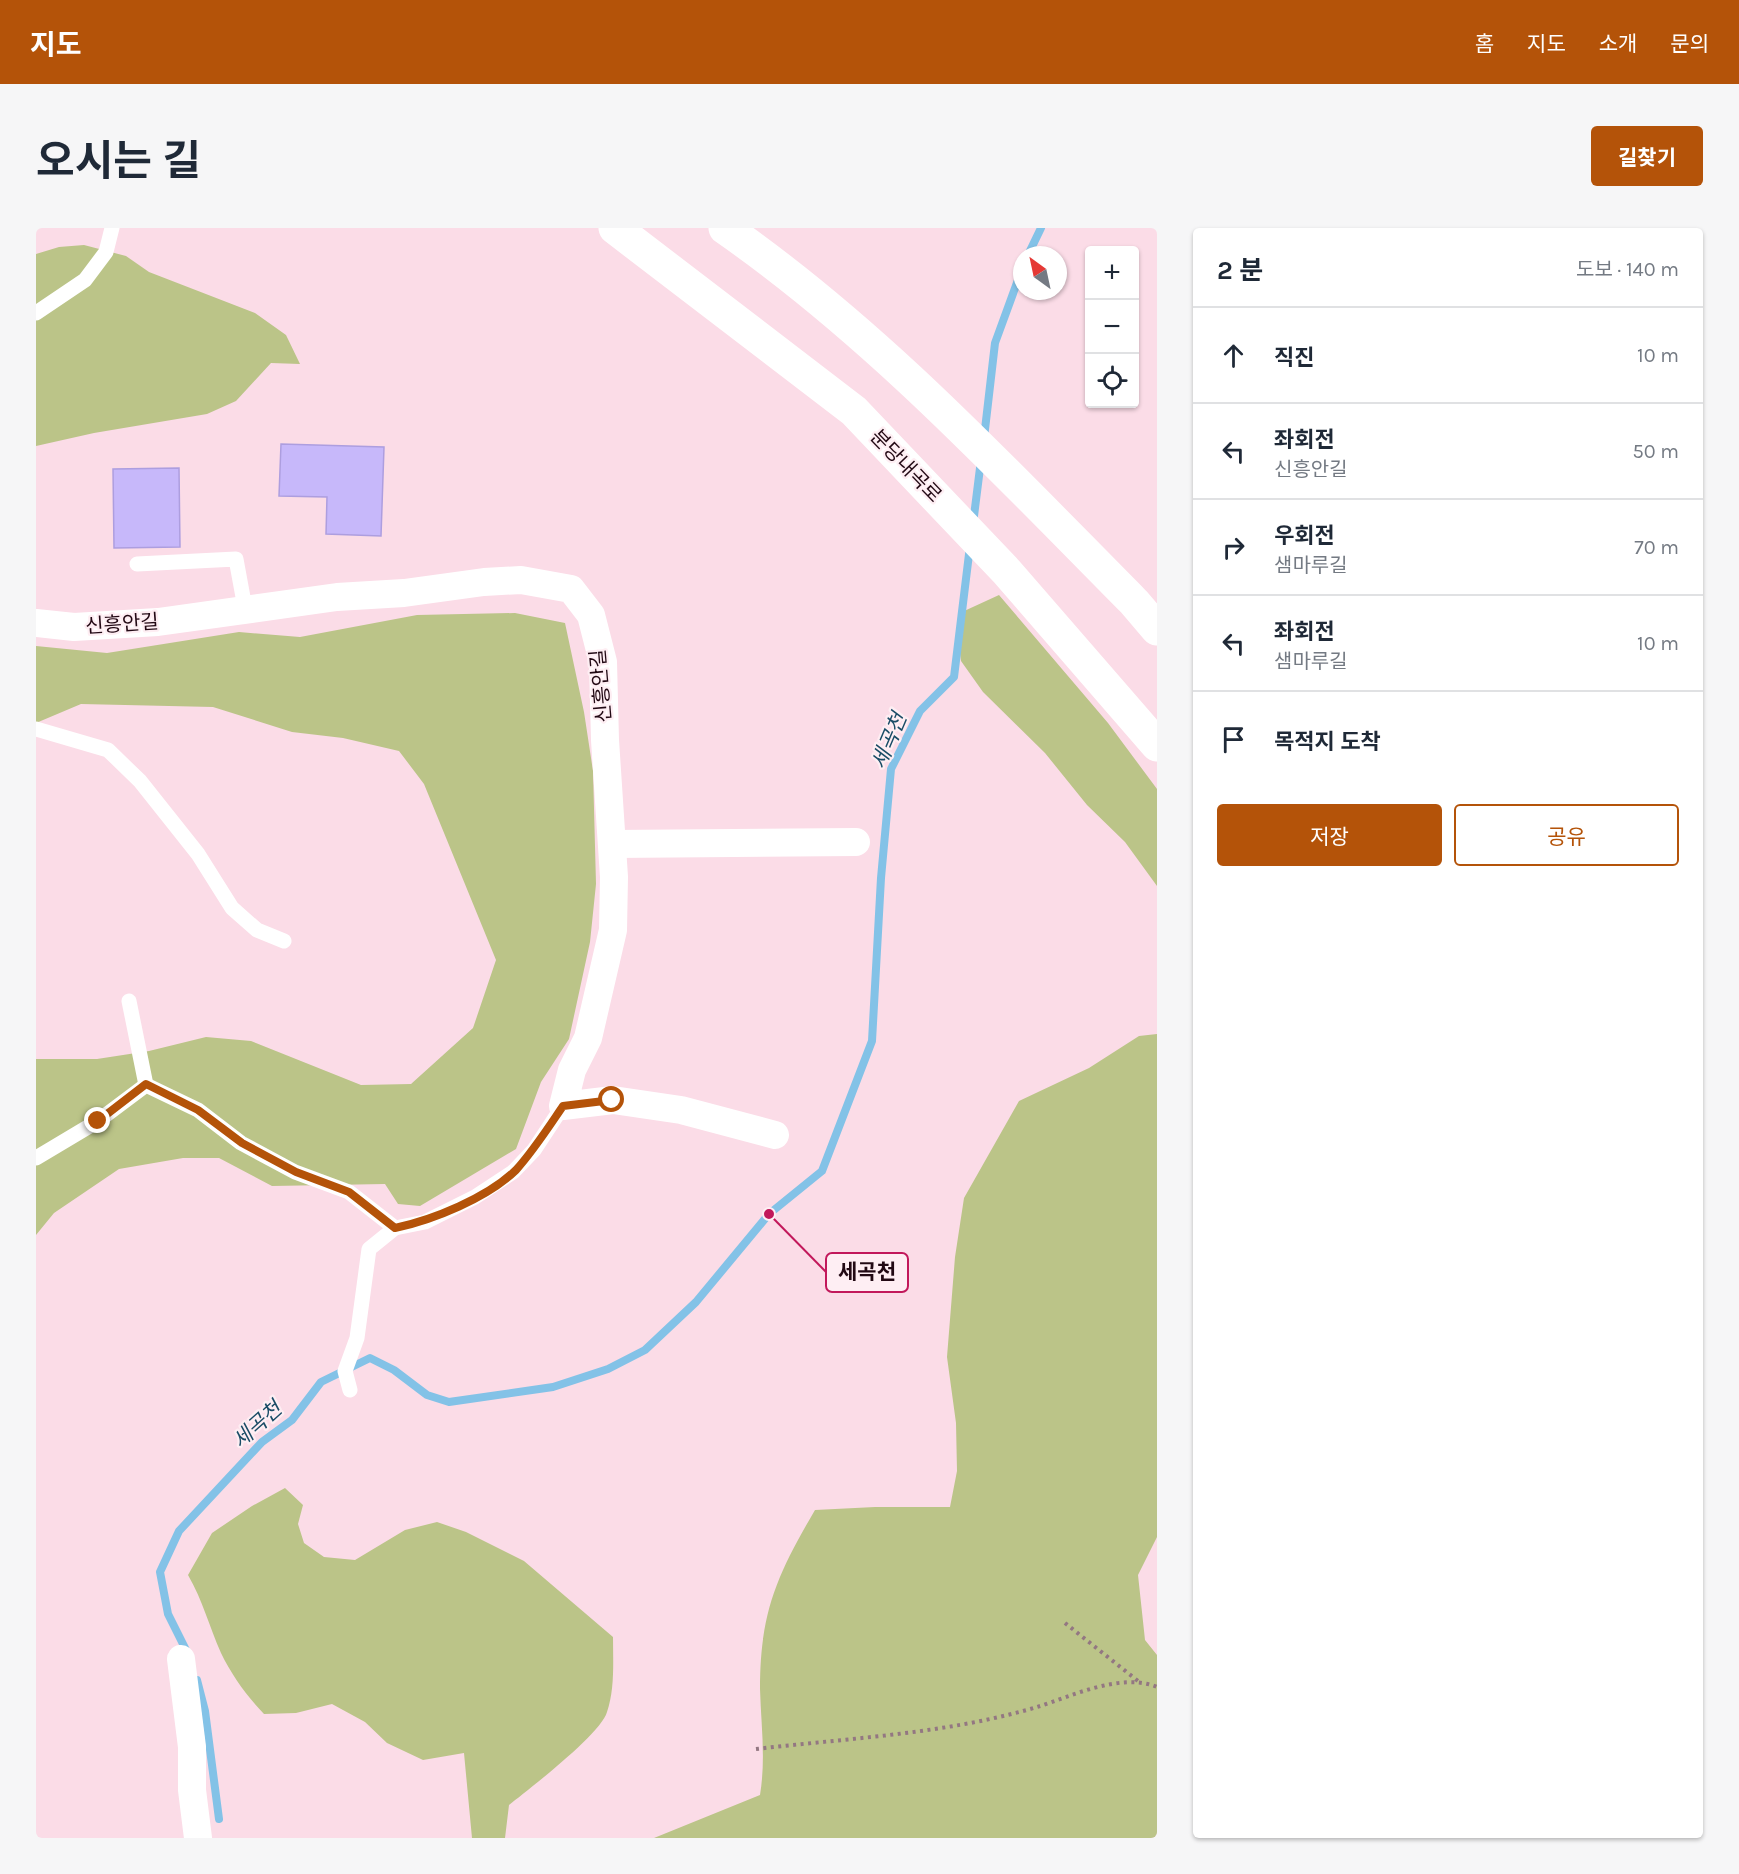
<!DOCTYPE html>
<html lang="ko">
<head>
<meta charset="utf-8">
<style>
	:root { --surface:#fff; --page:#f6f6f7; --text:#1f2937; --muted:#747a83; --line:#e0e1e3; --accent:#b45309 }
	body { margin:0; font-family:Karla,"Noto Sans KR",sans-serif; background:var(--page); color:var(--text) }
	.controls { position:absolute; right:18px; top:18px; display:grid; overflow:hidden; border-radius:6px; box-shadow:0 2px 4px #0004 }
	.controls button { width:54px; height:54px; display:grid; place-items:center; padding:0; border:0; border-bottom:2px solid var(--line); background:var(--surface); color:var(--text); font:30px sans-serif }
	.compass { position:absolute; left:977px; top:18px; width:54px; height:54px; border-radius:50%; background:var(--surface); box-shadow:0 2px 4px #0004; rotate:327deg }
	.stop { position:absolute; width:18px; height:18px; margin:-14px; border:4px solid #b45309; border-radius:50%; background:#fff }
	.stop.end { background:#b45309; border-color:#fff; box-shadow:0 2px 6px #0008 }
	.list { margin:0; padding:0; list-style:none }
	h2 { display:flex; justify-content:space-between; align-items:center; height:78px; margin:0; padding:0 24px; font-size:26px }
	h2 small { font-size:20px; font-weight:400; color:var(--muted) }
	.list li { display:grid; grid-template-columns:39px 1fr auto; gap:18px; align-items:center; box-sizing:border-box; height:96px; padding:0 24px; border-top:2px solid var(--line) }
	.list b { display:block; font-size:22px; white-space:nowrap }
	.list p { margin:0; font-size:20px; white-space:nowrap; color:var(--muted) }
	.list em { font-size:20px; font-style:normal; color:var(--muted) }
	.actions { display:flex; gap:12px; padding:18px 24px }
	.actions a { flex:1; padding:14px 0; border:2px solid var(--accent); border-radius:6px; text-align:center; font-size:21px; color:var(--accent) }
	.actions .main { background:var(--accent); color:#fff }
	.icon { flex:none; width:33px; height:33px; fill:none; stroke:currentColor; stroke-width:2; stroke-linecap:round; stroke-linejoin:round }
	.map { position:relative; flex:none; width:1121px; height:1610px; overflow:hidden; border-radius:6px }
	header { display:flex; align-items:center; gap:36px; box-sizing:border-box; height:84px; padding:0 30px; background:var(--accent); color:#fff }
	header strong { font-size:28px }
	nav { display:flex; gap:33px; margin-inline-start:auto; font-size:21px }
	.intro { display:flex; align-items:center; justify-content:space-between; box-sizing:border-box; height:144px; padding:0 36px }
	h1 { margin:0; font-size:42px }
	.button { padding:15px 27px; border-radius:6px; background:var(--accent); color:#fff; font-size:21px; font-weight:700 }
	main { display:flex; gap:36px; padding:0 36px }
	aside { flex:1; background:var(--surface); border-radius:6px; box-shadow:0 2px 4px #0004 }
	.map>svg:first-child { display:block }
	.green { fill:#bbc488 }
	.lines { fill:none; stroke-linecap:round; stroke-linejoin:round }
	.stream { stroke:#83c2e7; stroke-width:8 }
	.building { fill:#c7b8fa; stroke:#ad9edf; stroke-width:1.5 }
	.path { stroke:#937782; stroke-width:4; stroke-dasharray:3 4.5; stroke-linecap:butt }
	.service { stroke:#fff; stroke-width:15 }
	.minor { stroke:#fff; stroke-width:28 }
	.trunk { stroke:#fff; stroke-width:33 }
	.route { stroke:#b45309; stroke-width:8 }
	.labels { text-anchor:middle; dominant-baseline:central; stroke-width:4.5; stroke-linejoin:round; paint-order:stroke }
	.street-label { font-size:20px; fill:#220914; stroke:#feeef3 }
	.water-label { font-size:21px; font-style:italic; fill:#1a4c66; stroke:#feeef3 }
	.leader { fill:none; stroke:#c2185b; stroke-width:2 }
	.callout-dot { fill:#c2185b; stroke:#feeef3; stroke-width:2 }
	.callout { fill:#feeef3; stroke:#c2185b; stroke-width:2 }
	.callout-label { font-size:21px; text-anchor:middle; font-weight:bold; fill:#220914 }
</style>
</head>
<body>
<header>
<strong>지도</strong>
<nav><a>홈</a><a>지도</a><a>소개</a><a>문의</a></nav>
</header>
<div class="intro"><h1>오시는 길</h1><a class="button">길찾기</a></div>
<main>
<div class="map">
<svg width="1121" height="1610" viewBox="0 0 1121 1610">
	<rect width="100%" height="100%" fill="#fbdce7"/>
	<g class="green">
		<path d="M48 17 90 28 113 44 219 85 250 107 264 136 235 135 200 173 171 186 58 205 0 218V26L23 19Z"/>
		<path d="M963 367 1072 495 1121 561V658L1089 614 1051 577 1009 525 947 464 925 433 921 402 926 384Z"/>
		<path d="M479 385 529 395 548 484 557 543 560 656 554 714 533 811 505 854 480 921 384 978 362 976 349 956 236 958 183 930H147L83 941 18 985 0 1007V831H61L113 823 170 809 215 813 325 857 375 856 437 800 460 732 388 556 363 523 307 510 256 504 177 479 45 476 0 495V418L71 425 203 404 264 409 381 387Z"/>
		<path d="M1121 806V1309L1102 1347 1109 1412 1121 1427V1610H618L724 1567C730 1530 725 1497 724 1461 724 1384 741 1347 779 1282L839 1279H914L921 1243 920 1195 911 1129 919 1029 928 970 983 873 1053 840 1103 808Z"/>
		<path d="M249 1260 267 1277 262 1296 268 1315 288 1329 319 1332 369 1302 401 1294 430 1304 488 1333 577 1409C577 1433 579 1461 571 1484 565 1506 493 1561 473 1577L469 1610H436L428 1525 387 1532 351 1515 329 1494 296 1476 260 1485 228 1486C211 1468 196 1448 185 1425 173 1398 167 1373 152 1347L176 1305 216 1278Z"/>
	</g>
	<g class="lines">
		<g class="stream">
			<path d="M992 27 1005 0"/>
			<path d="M948 210 959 115 986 41"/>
			<path d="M937 296 945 232"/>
			<path d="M152 1426 132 1386 124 1344 143 1303 226 1214 256 1192 285 1154 334 1130 358 1142 391 1167 413 1174 517 1159 572 1141 609 1122 660 1074 733 986 786 943 836 813 845 650 855 541 884 483 918 449 934 318"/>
			<path d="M161 1452 169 1483 183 1591"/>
		</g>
	</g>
	<g class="building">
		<path d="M245 216 348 219 345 308 290 306 291 269 243 268Z"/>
		<path d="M143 240 144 319 78 320 77 241Z"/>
	</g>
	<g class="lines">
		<g class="path">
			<path d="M1029 1395 1102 1453"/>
			<path d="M720 1521C813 1510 911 1506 1001 1479 1036 1468 1085 1444 1121 1459"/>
		</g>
		<g class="service">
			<path d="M0 85 49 52 70 24 76 0"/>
			<path d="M101 336 200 331 209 380"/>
			<path d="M0 501 72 522 104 553 162 626 196 680 221 702 248 713"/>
			<path d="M93 773 110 857"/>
			<path d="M0 930 62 893 110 857 162 882 205 915 259 944 313 964 359 1000"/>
			<path d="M314 1162 309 1143 321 1110 333 1021 359 1000 389 994 439 969 477 944 498 922 527 878"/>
		</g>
		<g class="minor">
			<path d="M0 395 38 399 122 394 301 369 368 365 448 354 485 352 535 361 555 387 567 434 569 512 578 649 577 702 552 810 536 842 527 878 577 872 645 882 739 907"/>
			<path d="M576 616 820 614"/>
			<path d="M145 1431 156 1519V1562L162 1610"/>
		</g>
		<g class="trunk">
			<path d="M579 0 818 183 971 344 1121 517"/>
			<path d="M689 0C841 106 968 243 1098 374L1121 401"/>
		</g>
	</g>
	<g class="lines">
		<path class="route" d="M62 893 110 856 162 882 206 915 260 944 313 964 359 1000C397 992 451 970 480 942 498 922 512 900 527 878L576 872"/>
	</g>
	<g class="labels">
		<g class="street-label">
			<text transform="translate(870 238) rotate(46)">분당내곡로</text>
			<text transform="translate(86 396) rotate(-4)">신흥안길</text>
			<text transform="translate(565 458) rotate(-95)">신흥안길</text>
		</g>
		<g class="water-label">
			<text transform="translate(853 513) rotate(-67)">세곡천</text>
			<text transform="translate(221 1197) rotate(-42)">세곡천</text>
		</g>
	</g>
	<path class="leader" d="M733 986L790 1044"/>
	<circle class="callout-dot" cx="733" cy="986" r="6"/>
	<rect class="callout" x="790" y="1025" width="82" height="39" rx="6"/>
	<g class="callout-label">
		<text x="831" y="1051">세곡천</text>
	</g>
</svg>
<div class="controls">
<button>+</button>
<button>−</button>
<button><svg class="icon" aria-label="locate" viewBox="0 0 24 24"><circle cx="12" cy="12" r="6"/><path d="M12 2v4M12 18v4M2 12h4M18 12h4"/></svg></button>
</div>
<svg class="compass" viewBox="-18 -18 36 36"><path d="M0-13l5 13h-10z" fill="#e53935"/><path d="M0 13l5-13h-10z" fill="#747a83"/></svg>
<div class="stop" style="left:576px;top:872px"></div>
<div class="stop end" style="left:62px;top:893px"></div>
</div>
<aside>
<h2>2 분<small>도보 · 140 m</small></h2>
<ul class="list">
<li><svg class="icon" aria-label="ahead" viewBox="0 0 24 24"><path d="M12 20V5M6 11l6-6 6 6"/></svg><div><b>직진</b></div><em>10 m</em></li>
<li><svg class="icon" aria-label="left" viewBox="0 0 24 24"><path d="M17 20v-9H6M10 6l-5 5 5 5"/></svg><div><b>좌회전</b><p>신흥안길</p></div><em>50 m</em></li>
<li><svg class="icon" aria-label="right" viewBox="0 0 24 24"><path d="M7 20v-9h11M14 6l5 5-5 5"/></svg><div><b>우회전</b><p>샘마루길</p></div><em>70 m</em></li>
<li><svg class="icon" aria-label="left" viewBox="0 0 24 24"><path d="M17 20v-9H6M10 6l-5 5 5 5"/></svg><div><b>좌회전</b><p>샘마루길</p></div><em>10 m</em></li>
<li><svg class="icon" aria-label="arrive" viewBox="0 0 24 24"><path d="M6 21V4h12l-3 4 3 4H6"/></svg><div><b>목적지 도착</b></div></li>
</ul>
<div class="actions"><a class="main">저장</a><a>공유</a></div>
</aside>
</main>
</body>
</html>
